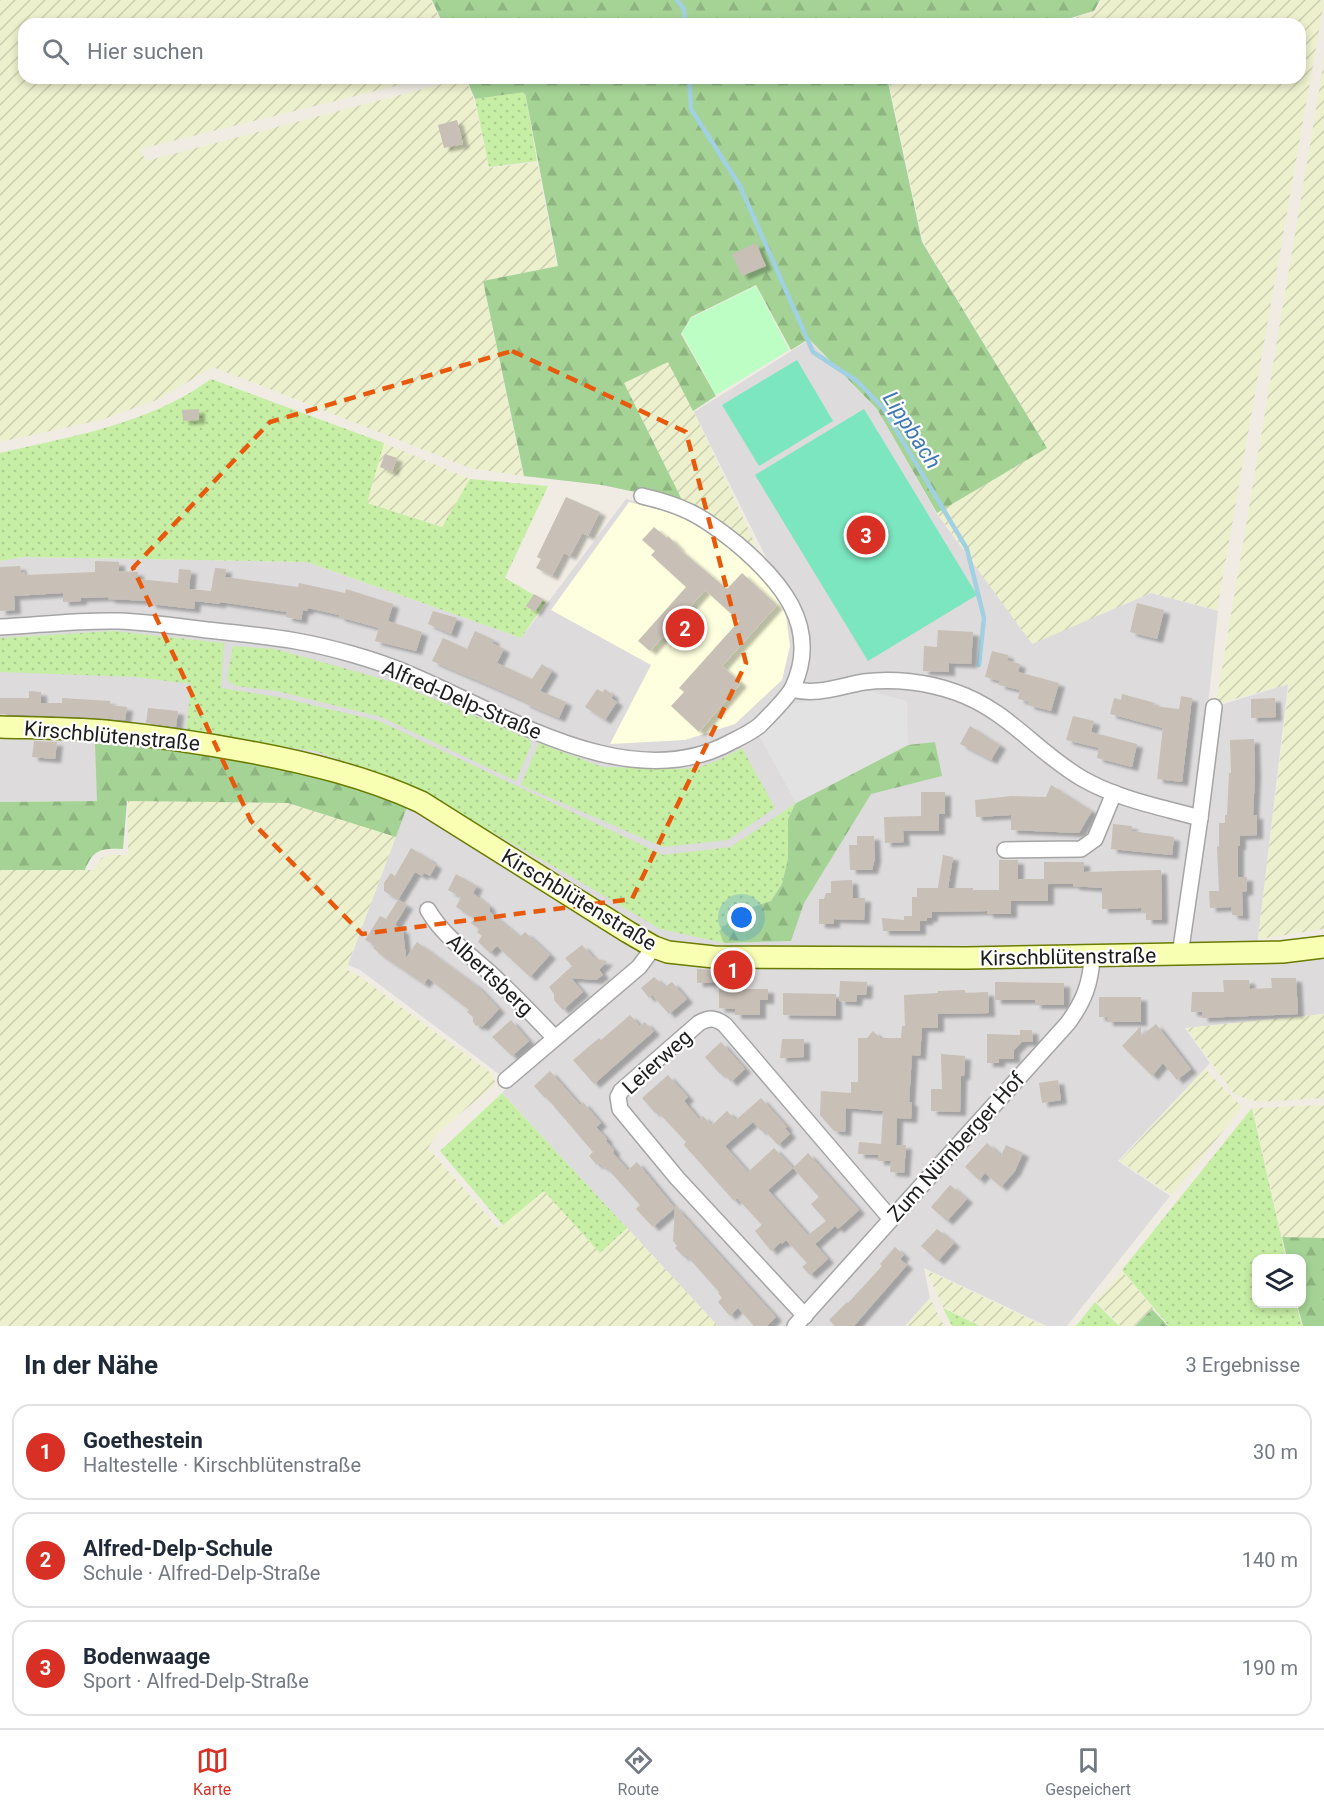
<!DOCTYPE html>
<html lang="de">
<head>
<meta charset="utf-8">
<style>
	:root { --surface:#fff; --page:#f2f2f3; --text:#1f2937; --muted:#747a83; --line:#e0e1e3; --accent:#d93025 }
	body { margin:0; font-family:Roboto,sans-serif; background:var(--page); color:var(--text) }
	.controls { position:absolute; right:18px; bottom:18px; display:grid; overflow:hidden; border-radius:12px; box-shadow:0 3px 9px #0003 }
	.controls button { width:54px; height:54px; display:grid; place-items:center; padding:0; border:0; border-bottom:2px solid var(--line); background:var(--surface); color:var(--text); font:30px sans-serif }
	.you { position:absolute; left:742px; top:918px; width:21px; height:21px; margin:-15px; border:4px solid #fff; border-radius:50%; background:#1a73e8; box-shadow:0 0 0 9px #1a73e833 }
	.badge { display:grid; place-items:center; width:39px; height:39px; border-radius:50%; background:var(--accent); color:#fff; font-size:20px; font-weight:700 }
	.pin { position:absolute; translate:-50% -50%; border:3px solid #fff; box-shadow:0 2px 6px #0006 }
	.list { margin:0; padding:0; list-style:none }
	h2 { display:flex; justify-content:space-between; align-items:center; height:78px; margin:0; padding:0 24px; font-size:26px }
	h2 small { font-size:20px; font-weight:400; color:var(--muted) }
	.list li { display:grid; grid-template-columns:39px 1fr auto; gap:18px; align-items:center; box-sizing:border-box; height:96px; margin:0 12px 12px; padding:0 12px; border:2px solid var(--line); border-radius:18px }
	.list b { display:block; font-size:22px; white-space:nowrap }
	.list p { margin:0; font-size:20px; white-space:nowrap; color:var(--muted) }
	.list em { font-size:20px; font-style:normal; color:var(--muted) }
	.icon { flex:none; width:33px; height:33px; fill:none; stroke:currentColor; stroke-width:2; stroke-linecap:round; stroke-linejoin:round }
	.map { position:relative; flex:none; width:1324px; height:1326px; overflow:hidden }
	.search { position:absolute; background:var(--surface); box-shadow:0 3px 9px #0003; left:18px; right:18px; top:18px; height:66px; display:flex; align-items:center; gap:15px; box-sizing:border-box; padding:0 21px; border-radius:18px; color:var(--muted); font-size:22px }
	.sheet { height:402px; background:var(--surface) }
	nav { display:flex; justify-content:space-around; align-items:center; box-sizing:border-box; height:84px; border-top:2px solid var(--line); background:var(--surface); font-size:16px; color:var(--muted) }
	nav a { display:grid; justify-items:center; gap:3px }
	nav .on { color:var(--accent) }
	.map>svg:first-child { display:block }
	.residential { fill:#dddbdb }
	.education { fill:#feffde }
	.farmland { fill:url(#farmland-furrows) }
	.grass { fill:url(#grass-dots) }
	.forest { fill:url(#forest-firs) }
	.park { fill:#bdfec4 }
	.pitch { fill:#7be6c0 }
	.parking { fill:#e2e2e2 }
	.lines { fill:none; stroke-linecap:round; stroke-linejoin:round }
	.stream { stroke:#a0d0e1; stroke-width:4.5 }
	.building { fill:#c8bfb6; fill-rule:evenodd; filter:url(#shadow) }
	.minor-casing { stroke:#a5a5a5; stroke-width:18 }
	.secondary-casing { stroke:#697b00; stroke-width:24 }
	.minor { stroke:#fff; stroke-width:15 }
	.secondary { stroke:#f8ffb3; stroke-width:21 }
	.marked { fill:none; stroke:#e8590c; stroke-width:4.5; stroke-dasharray:12 8; stroke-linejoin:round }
	.labels { text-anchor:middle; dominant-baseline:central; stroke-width:4.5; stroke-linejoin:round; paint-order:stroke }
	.street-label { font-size:21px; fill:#1e1e1e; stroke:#fff }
	.water-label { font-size:22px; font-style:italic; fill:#4378b6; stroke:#fff }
</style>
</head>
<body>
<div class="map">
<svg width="1324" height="1326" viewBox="0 0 1324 1326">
	<defs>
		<pattern id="farmland-furrows" width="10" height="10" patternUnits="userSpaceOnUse" patternTransform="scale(1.5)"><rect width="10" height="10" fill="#edf0cd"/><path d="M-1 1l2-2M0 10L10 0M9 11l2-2" fill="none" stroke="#cbcdb0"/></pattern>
		<pattern id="grass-dots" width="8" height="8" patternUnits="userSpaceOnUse" patternTransform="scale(1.5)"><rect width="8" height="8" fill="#c7eea5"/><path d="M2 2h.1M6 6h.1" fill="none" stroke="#aacc8e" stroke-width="1.8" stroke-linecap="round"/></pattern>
		<pattern id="forest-firs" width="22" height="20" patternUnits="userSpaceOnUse" patternTransform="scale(1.5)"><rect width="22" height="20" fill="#a5d395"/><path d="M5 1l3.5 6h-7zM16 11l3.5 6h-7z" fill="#8eb580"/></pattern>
		<filter id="shadow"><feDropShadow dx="6" dy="4" stdDeviation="1.5" flood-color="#0004"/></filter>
	</defs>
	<rect width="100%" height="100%" fill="#f0ece4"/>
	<path class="residential" d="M809 340 877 409 937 514 1032 643 1151 593 1218 611 1208 705 1214 707 1288 684 1255 964 1324 956V1014L1185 1028 1210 1063 1118 1161 1170 1196 1067 1326H1047L924 1268 930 1298 905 1326H718L502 1093 511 1083 360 970 348 965 407 807 96 743 98 801 0 802V561L23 557 307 562 521 638 626 499 685 514 734 547 784 594 694 412Z"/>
	<path class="education" d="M629 502 684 516 732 550 784 600 790 646 782 680 735 724 685 740 610 744 651 665 551 610Z"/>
	<g class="farmland">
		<path d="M0 0H431L442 24H24V78H428L140 149 146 161 465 78 474 99 489 168 537 162 557 266 483 281 523 476 470 468 213 367 159 399 101 420 0 442Z"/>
		<path d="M1102 0H1324V2L1217 610 1151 593 1032 644 937 513 1047 448 923 242 888 78H1300V24H1053L1095 12Z"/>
		<path d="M1324 61V929L1258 939 1289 684 1216 704Z"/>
		<path d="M668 361 694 412 757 548 720 522 683 502 624 383Z"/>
		<path d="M384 443 470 479 443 527 367 503Z"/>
		<path d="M128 801 288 803 396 836 346 969 359 976 492 1074 495 1082 491 1088 438 1132 428 1148 498 1228 544 1191 600 1253 627 1228 718 1326H0V870H94L102 858 110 855H128Z"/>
		<path d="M1324 1014V1098L1258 1102 1235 1095 1186 1028Z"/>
		<path d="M1205 1069 1242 1107 1172 1195 1120 1161Z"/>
		<path d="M1324 1105V1238L1282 1237 1253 1108Z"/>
		<path d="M926 1270 1044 1326H982L943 1307Z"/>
		<path d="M1122 1271 1153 1308 1134 1326H1120L1096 1301Z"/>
		<path d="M930 1298 944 1326H906Z"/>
	</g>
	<g class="grass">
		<path d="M525 92 537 161 489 167 475 99Z"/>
		<path d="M211 379 384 443 367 503 442 527 470 479 548 486 505 578 546 602 521 638 307 562 23 557 0 561V453C73 436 149 424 211 379Z"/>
		<path d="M113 631 224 643 221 688 278 697 379 721 663 855 731 847 796 803 788 819V859L782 884 771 901 741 911 719 931 724 943 660 929 574 878 406 784 315 751 186 733 191 684 135 677 0 672V638Z"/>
		<path d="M233 646 275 649 393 682 529 739 531 745 516 781 381 717 277 691 237 686 230 683 227 678Z"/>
		<path d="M539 743 602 767 680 769 700 767 719 760 742 748 775 808 728 840 663 847 521 785Z"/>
		<path d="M502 1093 627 1228 600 1253 544 1191 503 1225 440 1151Z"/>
		<path d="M1252 1108 1286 1258H1256V1304H1296L1302 1326H1169L1122 1270Z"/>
		<path d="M1095 1302 1119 1326H1076Z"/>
		<path d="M943 1308 980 1326H952Z"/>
	</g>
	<g class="forest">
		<path d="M432 0H1100L1094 11 1050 24H443Z"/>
		<path d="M466 78H887L922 242 1047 448 937 513 877 409 809 339 791 350 756 285 691 317 681 334 716 396 693 411 668 362 624 383 683 502 602 485 524 476 483 281 558 266 525 92 475 99Z"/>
		<path d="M935 742 942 776 871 794 804 903 791 941 724 943 719 931 741 911 771 901 782 884 788 859V819L796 803 908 745Z"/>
		<path d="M95 743 204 754 323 776 407 807 396 837 288 803 127 801 123 849C102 848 93 849 85 870H0V802L97 801Z"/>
		<path d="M1282 1237 1324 1238V1326H1303L1297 1304H1302V1258H1287Z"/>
		<path d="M1152 1309 1168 1326H1135Z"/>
	</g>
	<path class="park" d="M756 286 789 350 716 395 682 333 691 318Z"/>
	<g class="pitch">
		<path d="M797 360 833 421 759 466 722 405Z"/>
		<path d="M864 409 977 595 868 661 755 475Z"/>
	</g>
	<path class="parking" d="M863 689 907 701 908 745 796 803 758 734 793 704Z"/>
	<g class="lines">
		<g class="stream">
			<path d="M677 0 684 9 685 24"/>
			<path d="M689 78 691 109 740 186 813 352 857 381 883 408 967 549 984 618 979 665"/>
		</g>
	</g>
	<g class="building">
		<path d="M457 120 463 144 444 148 438 125Z"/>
		<path d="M756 243 766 266 742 276 732 254Z"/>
		<path d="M199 409V420L183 421 182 410Z"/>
		<path d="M385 454 397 458 392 472 380 467Z"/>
		<path d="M566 497 600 512 588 536 582 533 570 556 564 553 552 576 536 568 541 559 537 557Z"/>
		<path d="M654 527 667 538 668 536 679 547 678 548 727 589 742 573 777 605 722 666 741 683 699 732 671 706 684 692 679 688 739 621 705 590 650 651 638 641 686 587 651 555 655 551 642 540Z"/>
		<path d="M95 561 119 562V571L138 572V579L178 583 179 569 191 570 189 589 211 591 215 568 226 569 225 577 298 587 299 583 345 593 346 589 393 604 388 621 422 632 416 651 375 641 379 628 339 617V615L308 608 307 611 303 610 301 620 286 617 287 612 220 602V604L195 601 194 609 150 604 151 601 108 599 109 597 81 598V601L63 602V593L14 596 15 610 0 611V567L20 566 21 573 25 572V575L95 572Z"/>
		<path d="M534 594 543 599 535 612 526 606Z"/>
		<path d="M1137 603 1164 610 1157 639 1130 632Z"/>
		<path d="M433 611 457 618 451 634 428 624Z"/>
		<path d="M938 630 973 632 971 664 949 663V672L923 671 924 646 937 647Z"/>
		<path d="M475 631 494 640 492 643 504 649 497 663 532 679 542 664 552 671 540 691 566 702 559 718 524 703 525 701 432 661 443 638 467 649Z"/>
		<path d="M992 651 1008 655 1007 660 1020 664 1018 672 1059 683 1051 711 1028 705 1029 702 1018 699 1020 690 999 685 1000 681 985 677Z"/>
		<path d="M597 689 602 692 605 689 613 695 611 698 617 702 605 720 585 707Z"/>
		<path d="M29 691 41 692V703H62V698L110 701V705L127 707 125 720 79 717 0 714V698H29Z"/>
		<path d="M1122 694 1155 703 1154 706 1179 709 1181 696 1192 698 1182 782 1157 779 1163 728 1110 714 1114 698 1121 700Z"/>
		<path d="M1275 698 1276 717 1251 718V699Z"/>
		<path d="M148 708 178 711 176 727 146 723Z"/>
		<path d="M1073 716 1094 721 1091 732 1137 744 1132 767 1097 758 1099 748 1066 740Z"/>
		<path d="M970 726 1000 745 991 760 960 744Z"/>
		<path d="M1254 739 1255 774 1253 815H1257V835L1240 836V846H1238V877H1247V891L1242 892 1243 916 1232 915 1231 907 1210 908 1209 891H1219L1217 847 1219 846V823H1225V815H1227L1229 773H1231L1230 740Z"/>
		<path d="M34 741 57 742 55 759 32 757Z"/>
		<path d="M1051 785 1092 811 1079 833 1011 830V815L976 817 975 800 1011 796 1046 797Z"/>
		<path d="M921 792H945V814H939V831H903L904 842 885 843 884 817 921 816Z"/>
		<path d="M1113 824 1132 826V831L1174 837 1172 855 1111 849Z"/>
		<path d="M857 836H874L875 858 872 870H850L849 845H857Z"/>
		<path d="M411 848 431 860 430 861 436 865 430 876 424 873 422 876 415 872 398 900 384 891V883L391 873 395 876Z"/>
		<path d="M943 855 953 857 948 888H973V890H999V860H1018V879H1044V862H1084V872L1161 870 1162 920H1146V912H1142L1141 908 1102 909V888L1073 886V884H1048V901H1011V914H987V911L932 912V918H927V921H920V931H883L882 918 904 920V916H912V897H917V888H938Z"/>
		<path d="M456 874 477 886 473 893 489 906 490 912 497 918 520 937 525 932 550 955 530 977 497 946 490 953 478 942 482 936 477 932 479 929 471 923 475 918 456 907 461 897 448 890Z"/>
		<path d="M852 880 853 898H865L864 920 834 919V924H819V899H824L826 893H831V881Z"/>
		<path d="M398 900 407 905 395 925 403 930 406 958 417 942 477 986 499 1009 482 1027 480 1025 476 1026 473 1022V1017L467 1012 469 1010 428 978 424 984 381 955 373 948 375 945 365 940 380 916 386 919Z"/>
		<path d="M582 945 594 958 596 956 599 960 607 961 599 970 603 975 596 980 571 978 583 992 563 1010 554 1000V994L549 987 572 966 565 958Z"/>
		<path d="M697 969 715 970V982L697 983Z"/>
		<path d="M654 977 665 987 672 982 687 999 669 1014 652 995 649 998 641 988Z"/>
		<path d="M1271 978H1296L1298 1014 1202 1018V1012H1191L1192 992H1224L1223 980H1249L1250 989 1272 988Z"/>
		<path d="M840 981 867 982 866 995H857L856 1002 839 1001Z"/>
		<path d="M995 982 1064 983V1005H1035V1000H995Z"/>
		<path d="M719 989H768V1000H760V1015H735V1009L719 1008Z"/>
		<path d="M965 990V993L988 992 989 1013 938 1014V1028H922L920 1056 912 1055 909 1102H912L911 1119 897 1118 896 1145H906L904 1173 890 1172 891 1161H878V1155L858 1154 859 1142 881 1144 883 1111 846 1108 845 1132 834 1131 820 1115 821 1091 851 1093V1082H858V1038H867L873 1031 880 1038H901L902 1026H905L904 995 938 993V991Z"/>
		<path d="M783 993 836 994V1016L783 1015Z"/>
		<path d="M1099 997H1141V1022H1107V1017H1099Z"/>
		<path d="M630 1015 640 1026 645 1022 654 1031 594 1084 573 1060 599 1038 601 1040Z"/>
		<path d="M511 1020 529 1041 512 1056 492 1037Z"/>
		<path d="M1156 1024 1191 1069 1177 1080 1163 1063 1152 1076 1122 1046 1141 1026V1036Z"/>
		<path d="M1020 1030H1032L1033 1042H1022L1014 1050V1059H999V1063H987V1034L1020 1035Z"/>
		<path d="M782 1039H804V1057L780 1058Z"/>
		<path d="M721 1042 745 1069 731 1082 722 1072 720 1074 705 1057Z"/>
		<path d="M941 1054 965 1056 964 1076H961L960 1112 931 1111V1089H942Z"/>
		<path d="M550 1071 580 1105 583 1102 601 1123 596 1127 607 1139 606 1141 614 1150 613 1153 628 1170 637 1162 675 1208 653 1227 636 1209 640 1205 606 1167 604 1168 599 1163 597 1165 589 1156 593 1152 546 1097 545 1098 534 1086Z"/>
		<path d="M668 1075 688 1097 684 1101 699 1119 703 1116 712 1125 727 1111 736 1120 761 1098 787 1127 785 1128 790 1134 778 1145 763 1129 761 1131 753 1122 725 1146 748 1172 774 1148 793 1168 808 1153 859 1210 838 1229 835 1226 815 1244 828 1259 810 1275 802 1267 807 1263 786 1240 782 1244 781 1242 771 1251 755 1231 762 1225 737 1198 734 1201 684 1145 686 1142 657 1111 655 1113 642 1098ZM793 1168 819 1197 811 1204 826 1221 808 1235 768 1190Z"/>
		<path d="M1058 1080 1061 1100 1042 1103 1039 1083Z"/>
		<path d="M987 1143 1001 1156 1006 1145 1023 1153 1015 1171 1001 1187 985 1173 979 1180 965 1167Z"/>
		<path d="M950 1185 967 1199 947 1221 931 1207Z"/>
		<path d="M675 1206 776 1317 767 1326H754L738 1308 730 1316 718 1302 722 1298 718 1293 719 1292 686 1255 684 1257 675 1248 677 1246 673 1241Z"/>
		<path d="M937 1229 954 1243 938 1261 921 1246Z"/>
		<path d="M895 1247 904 1255 900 1259 907 1265 854 1326H835L829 1320 847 1302 848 1303 882 1266 880 1264Z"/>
	</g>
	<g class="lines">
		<defs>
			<g id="minor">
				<path d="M0 627C39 625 78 620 118 621 147 622 177 626 207 630 236 633 267 636 296 641 330 647 377 660 409 674 503 713 629 798 731 742 741 737 752 732 760 725 769 716 788 697 793 687 821 626 780 580 736 543 722 532 707 520 690 512 674 504 659 500 642 496"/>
				<path d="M792 689C816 696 840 686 864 682 893 678 927 682 955 692 1008 710 1036 752 1083 779 1118 799 1161 807 1200 818L1180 955"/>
				<path d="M1200 818 1214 707"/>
				<path d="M1005 850 1081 849 1095 839 1114 793"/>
				<path d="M428 910C443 936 467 952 489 972 512 993 533 1015 554 1037"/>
				<path d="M506 1080 639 967 654 947"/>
				<path d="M805 1316 677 1178 620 1109 618 1097 621 1091 699 1023C710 1017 716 1018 725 1025L891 1219"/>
				<path d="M795 1326 1068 1023C1084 1001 1091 983 1092 956"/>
			</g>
			<path id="secondary" d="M0 727C35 728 70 728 105 731 154 736 202 743 250 752 309 763 366 777 421 802L628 932 654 947 668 952 714 957 967 958 1282 952 1324 947"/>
		</defs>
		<use href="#minor" class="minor-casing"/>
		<use href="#secondary" class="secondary-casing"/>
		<use href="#minor" class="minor"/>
		<use href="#secondary" class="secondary"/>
	</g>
	<path class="marked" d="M512 351 686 432 746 663 632 899 362 934 251 821 133 568 270 422Z"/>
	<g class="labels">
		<g class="street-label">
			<text transform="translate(462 700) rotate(23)">Alfred-Delp-Straße</text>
			<text transform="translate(112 736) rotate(5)">Kirschblütenstraße</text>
			<text transform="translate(579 900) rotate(31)">Kirschblütenstraße</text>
			<text transform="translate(1068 957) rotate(-1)">Kirschblütenstraße</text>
			<text transform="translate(490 975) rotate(43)">Albertsberg</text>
			<text transform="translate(657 1062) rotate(-42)">Leierweg</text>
			<text transform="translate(956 1147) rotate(-48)">Zum Nürnberger Hof</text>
		</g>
		<g class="water-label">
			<text transform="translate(912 430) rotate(57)">Lippbach</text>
		</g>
	</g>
</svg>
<div class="controls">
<button><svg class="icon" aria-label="layers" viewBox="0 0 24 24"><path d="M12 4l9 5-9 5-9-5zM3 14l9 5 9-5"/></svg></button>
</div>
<div class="you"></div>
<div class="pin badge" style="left:733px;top:970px">1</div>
<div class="pin badge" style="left:685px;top:628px">2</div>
<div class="pin badge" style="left:866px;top:535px">3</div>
<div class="search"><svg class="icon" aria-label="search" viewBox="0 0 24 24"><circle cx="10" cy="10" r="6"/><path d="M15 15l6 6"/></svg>Hier suchen</div>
</div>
<section class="sheet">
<h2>In der Nähe<small>3 Ergebnisse</small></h2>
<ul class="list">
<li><span class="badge">1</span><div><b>Goethestein</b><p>Haltestelle · Kirschblütenstraße</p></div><em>30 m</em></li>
<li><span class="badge">2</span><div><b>Alfred-Delp-Schule</b><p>Schule · Alfred-Delp-Straße</p></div><em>140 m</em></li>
<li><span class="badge">3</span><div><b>Bodenwaage</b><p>Sport · Alfred-Delp-Straße</p></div><em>190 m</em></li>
</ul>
</section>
<nav>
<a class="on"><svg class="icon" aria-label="map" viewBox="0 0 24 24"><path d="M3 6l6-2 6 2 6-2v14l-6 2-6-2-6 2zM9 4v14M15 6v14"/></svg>Karte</a>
<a><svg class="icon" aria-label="directions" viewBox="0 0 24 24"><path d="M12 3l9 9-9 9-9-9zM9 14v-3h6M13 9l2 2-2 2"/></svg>Route</a>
<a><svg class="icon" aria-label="saved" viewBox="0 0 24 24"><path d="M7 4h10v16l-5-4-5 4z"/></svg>Gespeichert</a>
</nav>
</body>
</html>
